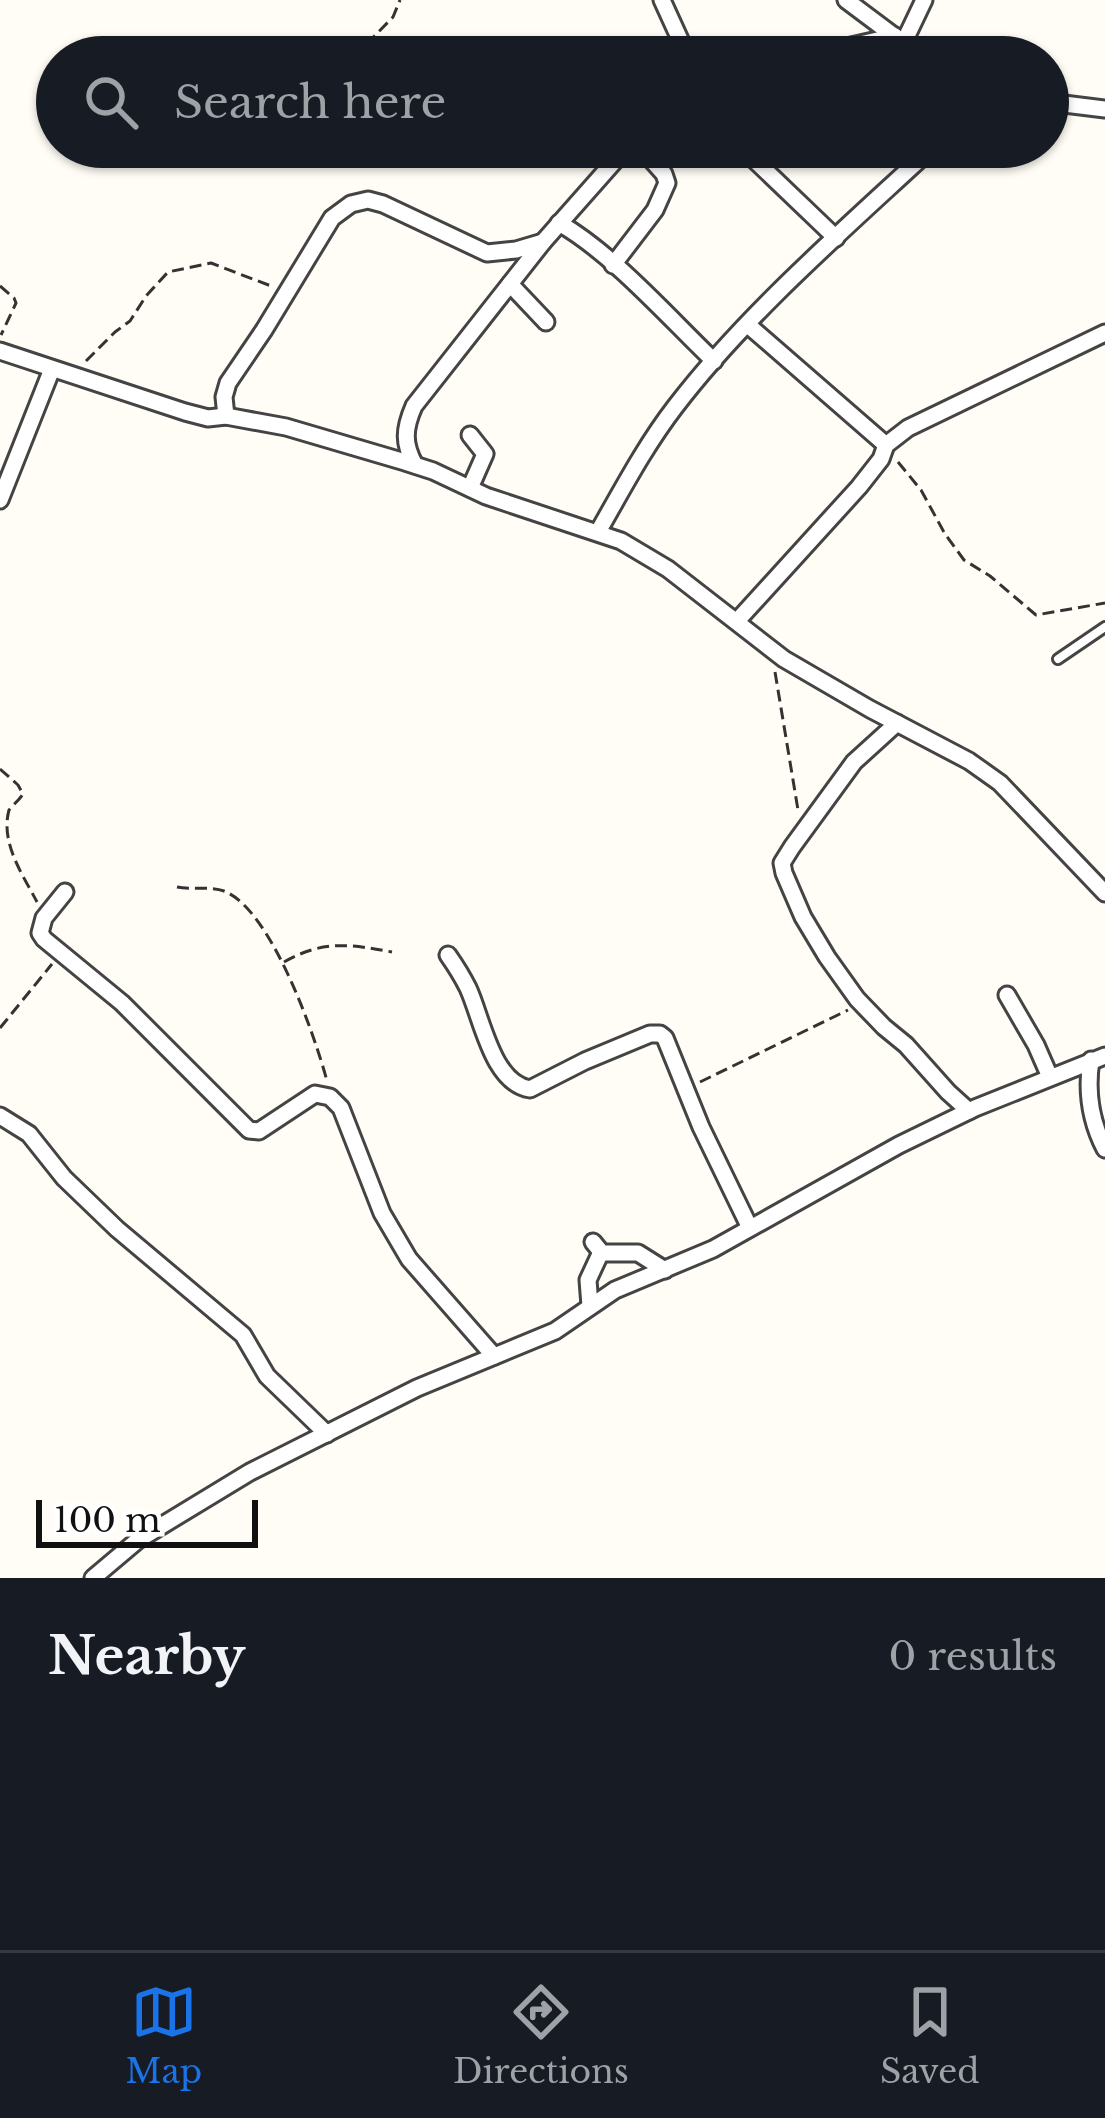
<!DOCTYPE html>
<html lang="en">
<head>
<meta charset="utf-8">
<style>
	:root { --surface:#171b24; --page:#242831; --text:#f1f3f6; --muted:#9ea1a6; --line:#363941; --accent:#1a73e8 }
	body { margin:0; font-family:"Libre Baskerville",serif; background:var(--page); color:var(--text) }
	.scale { position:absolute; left:36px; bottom:30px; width:222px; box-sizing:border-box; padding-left:12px; border:6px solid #111; border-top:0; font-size:33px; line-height:42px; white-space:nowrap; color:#111; -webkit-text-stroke:9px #fff; paint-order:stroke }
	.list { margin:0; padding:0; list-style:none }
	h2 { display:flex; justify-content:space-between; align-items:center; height:156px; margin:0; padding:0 48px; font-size:51px }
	h2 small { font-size:39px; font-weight:400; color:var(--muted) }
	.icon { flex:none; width:66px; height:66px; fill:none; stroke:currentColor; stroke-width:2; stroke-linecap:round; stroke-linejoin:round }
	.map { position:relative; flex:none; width:1105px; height:1578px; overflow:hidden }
	.search { position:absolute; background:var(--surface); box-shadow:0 3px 9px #0004; left:36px; right:36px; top:36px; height:132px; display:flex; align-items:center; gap:30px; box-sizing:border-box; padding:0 42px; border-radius:66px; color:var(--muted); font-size:45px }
	.sheet { height:372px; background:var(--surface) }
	nav { display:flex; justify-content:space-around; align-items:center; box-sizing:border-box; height:168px; border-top:3px solid var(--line); background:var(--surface); font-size:33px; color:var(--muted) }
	nav a { display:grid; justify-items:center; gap:6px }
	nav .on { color:var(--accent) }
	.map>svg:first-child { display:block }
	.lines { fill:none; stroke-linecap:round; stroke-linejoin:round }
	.service-casing { stroke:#444; stroke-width:14 }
	.minor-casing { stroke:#444; stroke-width:21 }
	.path { stroke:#333; stroke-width:3; stroke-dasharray:12 6; stroke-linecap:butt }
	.service { stroke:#fff; stroke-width:8 }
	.minor { stroke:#fff; stroke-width:15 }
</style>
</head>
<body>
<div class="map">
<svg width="1105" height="1578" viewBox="0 0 1105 1578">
	<rect width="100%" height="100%" fill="#fffdf5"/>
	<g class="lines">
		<defs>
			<path id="service" d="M1058 659 1105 627"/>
			<g id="minor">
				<path d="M662 0 688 57"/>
				<path d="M846 0 922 57"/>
				<path d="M904 42 924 0"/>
				<path d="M803 57 895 36"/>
				<path d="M1048 102 1105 109"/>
				<path d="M741 147 836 238"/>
				<path d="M559 223C612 253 670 319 714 361"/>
				<path d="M613 265 655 210 667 183 664 174 640 147"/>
				<path d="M510 284 546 322"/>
				<path d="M748 325 886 445"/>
				<path d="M0 351 185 412 208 418 226 416 286 427 405 462 433 471 486 496 621 541 668 569 784 659 870 709 969 761 1000 783 1105 893"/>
				<path d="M226 416 224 397 228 383 264 330 332 218 351 204 368 200 383 204 487 253 516 250 543 242"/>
				<path d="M415 465C403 443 404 429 414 406L543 242 627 147"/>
				<path d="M470 488 485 454 470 435"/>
				<path d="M0 500 52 369"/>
				<path d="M598 532C622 490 645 446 675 407 746 314 847 227 933 147"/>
				<path d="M737 621 859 487 881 459 886 445 908 428 1105 333"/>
				<path d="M897 723 854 762 792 847 782 863 784 873 803 917 827 957 857 999 884 1027 906 1045 948 1092 969 1111"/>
				<path d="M65 892 44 918 40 933 44 939 122 1003 249 1130 259 1131 315 1094 330 1097 341 1108 382 1213 409 1259 494 1356"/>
				<path d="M448 955C455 965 462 976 468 988 482 1018 492 1083 530 1089L585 1061 650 1034H660L665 1038 701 1127 750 1228"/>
				<path d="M1007 995 1036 1045 1050 1077"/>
				<path d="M1091 1060C1086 1092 1090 1120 1105 1149"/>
				<path d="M0 1116 29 1134 64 1178 117 1229 243 1335 267 1376 327 1434"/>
				<path d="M593 1242 602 1253H638L665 1270"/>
				<path d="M590 1306 588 1280 601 1252"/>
				<path d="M93 1578 138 1540 250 1472 417 1388 555 1331 615 1290 713 1249 899 1145 975 1108 1105 1056"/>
			</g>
		</defs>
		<use href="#service" class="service-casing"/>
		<use href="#minor" class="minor-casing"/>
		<g class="path">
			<path d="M354 57 393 17 400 0"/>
			<path d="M0 286 14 298 16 303 1 335"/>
			<path d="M86 361 115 332 130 321 146 296 168 272 211 263 271 286"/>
			<path d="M898 462 921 490 945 534 964 560 990 576 1036 615 1105 603"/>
			<path d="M775 672 798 810"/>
			<path d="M0 769 18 785 23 794C19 800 14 804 9 810 0 843 23 875 37 902"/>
			<path d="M177 887C192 890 210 886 224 891 271 909 315 1036 327 1081"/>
			<path d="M284 962C323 940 349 944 392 952"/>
			<path d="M0 1028 52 964"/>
			<path d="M700 1082 848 1010"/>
		</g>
		<use href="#service" class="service"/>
		<use href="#minor" class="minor"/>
	</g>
</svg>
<div class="scale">100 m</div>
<div class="search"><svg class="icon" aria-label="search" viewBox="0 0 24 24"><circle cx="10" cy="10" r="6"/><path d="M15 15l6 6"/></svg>Search here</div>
</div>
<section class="sheet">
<h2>Nearby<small>0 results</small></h2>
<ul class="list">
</ul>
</section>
<nav>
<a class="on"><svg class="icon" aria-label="map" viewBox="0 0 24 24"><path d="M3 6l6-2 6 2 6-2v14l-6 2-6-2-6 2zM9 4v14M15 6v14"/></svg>Map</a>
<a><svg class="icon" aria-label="directions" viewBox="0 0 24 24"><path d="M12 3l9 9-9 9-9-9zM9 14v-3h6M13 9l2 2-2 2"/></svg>Directions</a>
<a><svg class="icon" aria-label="saved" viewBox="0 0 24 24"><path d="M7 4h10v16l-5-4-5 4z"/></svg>Saved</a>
</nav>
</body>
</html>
